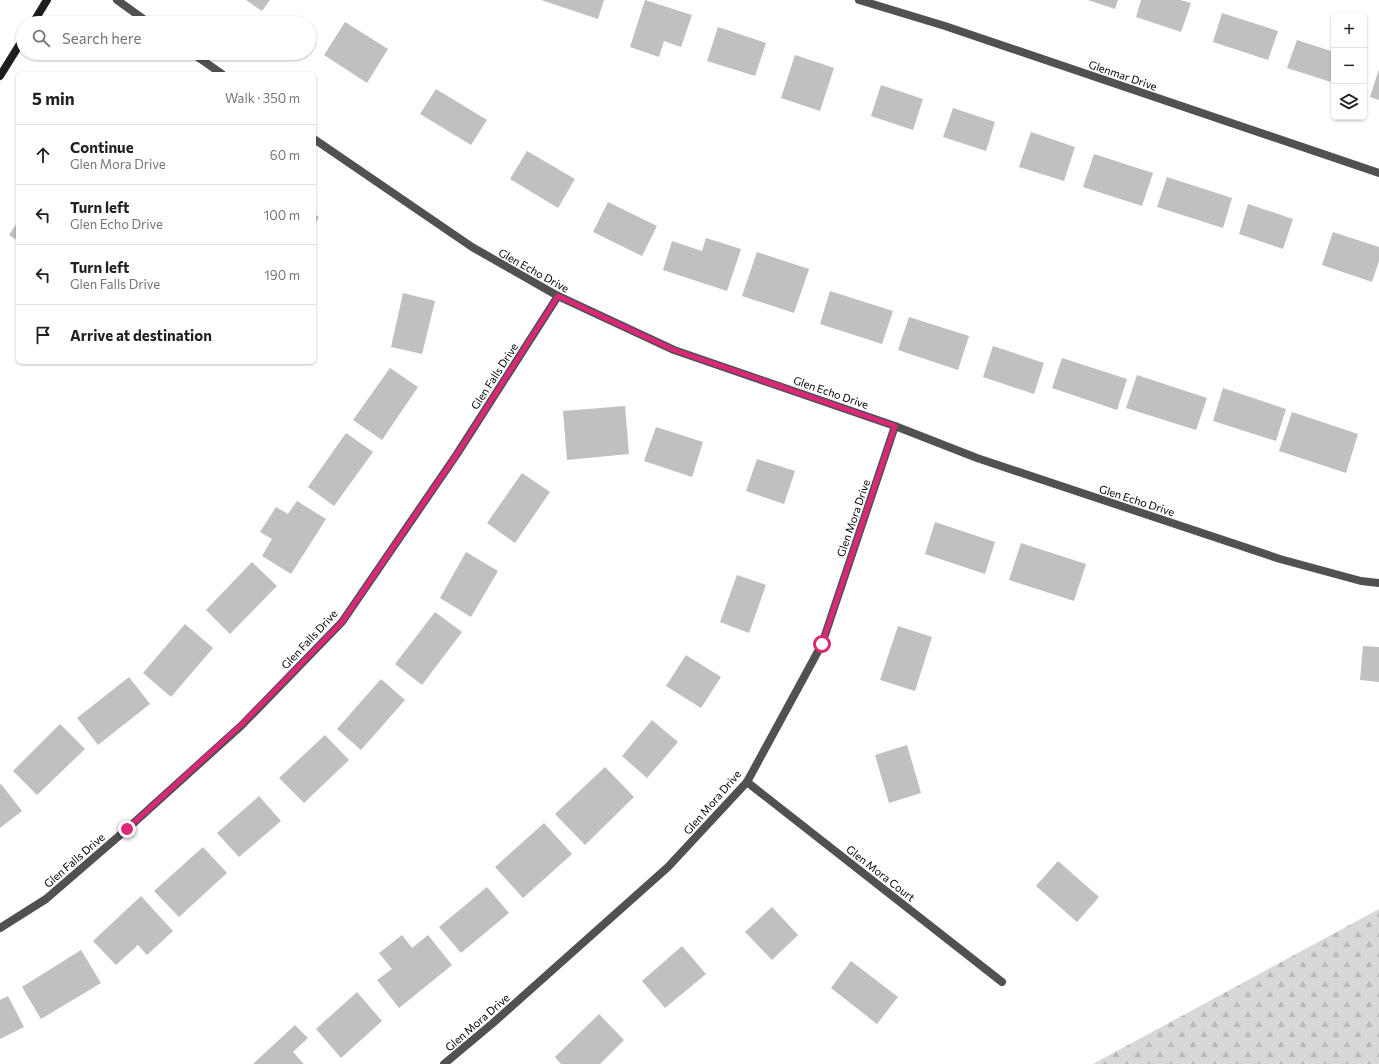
<!DOCTYPE html>
<html lang="en">
<head>
<meta charset="utf-8">
<style>
	:root { --surface:#fff; --page:#f2f2f2; --text:#202124; --muted:#757577; --line:#e0e0e0 }
	body { margin:0; font-family:Commissioner,sans-serif; background:var(--page); color:var(--text) }
	.controls { position:absolute; right:12px; top:12px; display:grid; overflow:hidden; border-radius:6px; box-shadow:0 1px 3px #0004 }
	.controls button { width:36px; height:36px; display:grid; place-items:center; padding:0; border:0; border-bottom:1px solid var(--line); background:var(--surface); color:var(--text); font:20px sans-serif }
	.stop { position:absolute; width:12px; height:12px; margin:-9px; border:3px solid #db2777; border-radius:50%; background:#fff }
	.stop.end { background:#db2777; border-color:#fff; box-shadow:0 1px 4px #0008 }
	.list { margin:0; padding:0; list-style:none }
	h2 { display:flex; justify-content:space-between; align-items:center; height:52px; margin:0; padding:0 16px; font-size:17px }
	h2 small { font-size:13px; font-weight:400; color:var(--muted) }
	.list li { display:grid; grid-template-columns:26px 1fr auto; gap:12px; align-items:center; box-sizing:border-box; height:60px; padding:0 16px; border-top:1px solid var(--line) }
	.list b { display:block; font-size:15px; white-space:nowrap }
	.list p { margin:0; font-size:13px; white-space:nowrap; color:var(--muted) }
	.list em { font-size:13px; font-style:normal; color:var(--muted) }
	.icon { flex:none; width:22px; height:22px; fill:none; stroke:currentColor; stroke-width:2; stroke-linecap:round; stroke-linejoin:round }
	.map { position:relative; flex:none; width:1379px; height:1064px; overflow:hidden }
	.search { position:absolute; background:var(--surface); box-shadow:0 1px 3px #0004; left:16px; top:16px; width:300px; height:44px; display:flex; align-items:center; gap:10px; box-sizing:border-box; padding:0 14px; border-radius:22px; color:var(--muted); font-size:15px }
	.panel { position:absolute; background:var(--surface); box-shadow:0 1px 3px #0004; left:16px; top:72px; width:300px; height:292px; border-radius:6px }
	.map>svg:first-child { display:block }
	.forest { fill:url(#forest-firs) }
	.building { fill:#c0c0c0 }
	.lines { fill:none; stroke-linecap:round; stroke-linejoin:round }
	.street { stroke:#515151; stroke-width:8 }
	.secondary { stroke:#1e1e1e; stroke-width:8 }
	.route { stroke:#db2777; stroke-width:5 }
	.labels { text-anchor:middle; dominant-baseline:central; stroke-width:3; stroke-linejoin:round; paint-order:stroke }
	.street-label { font-size:11px; fill:#000; stroke:#fff }
</style>
</head>
<body>
<div class="map">
<svg width="1379" height="1064" viewBox="0 0 1379 1064">
	<defs>
		<pattern id="forest-firs" width="22" height="20" patternUnits="userSpaceOnUse"><rect width="22" height="20" fill="#d8d8d8"/><path d="M5 1l3.5 6h-7zM16 11l3.5 6h-7z" fill="#b8b8b8"/></pattern>
	</defs>
	<rect width="100%" height="100%" fill="#fff"/>
	<path class="forest" d="M1379 909V1064H1093Z"/>
	<g class="building">
		<path d="M246 0H270L262 11Z"/>
		<path d="M541 0H604L598 19Z"/>
		<path d="M645 0 692 15 681 47 664 41 659 57 630 47Z"/>
		<path d="M1088 0H1118L1115 9Z"/>
		<path d="M1141 0H1180L1191 3 1181 32 1136 17Z"/>
		<path d="M1222 13 1278 31 1268 60 1213 42Z"/>
		<path d="M345 22 388 49 367 83 324 55Z"/>
		<path d="M718 27 766 43 755 76 707 61Z"/>
		<path d="M1297 40 1334 52V83L1287 68Z"/>
		<path d="M795 55 834 68 820 111 781 98Z"/>
		<path d="M1379 69V100L1370 97Z"/>
		<path d="M881 85 923 99 913 130 871 116Z"/>
		<path d="M436 89 487 120 471 145 420 114Z"/>
		<path d="M953 108 995 122 986 151 943 137Z"/>
		<path d="M1031 132 1075 147 1064 181 1019 167Z"/>
		<path d="M527 151 575 179 558 208 510 179Z"/>
		<path d="M1094 154 1153 173 1142 206 1083 187Z"/>
		<path d="M1167 177 1232 198 1223 228 1157 207Z"/>
		<path d="M608 202 657 226 642 256 593 232Z"/>
		<path d="M1248 204 1293 219 1283 249 1239 234Z"/>
		<path d="M314 214 319 217 314 226Z"/>
		<path d="M18 221V241L9 235Z"/>
		<path d="M1333 232 1379 247V261L1372 282 1322 265Z"/>
		<path d="M706 238 741 249 727 291 663 270 672 241 702 251Z"/>
		<path d="M757 252 809 269 794 313 742 296Z"/>
		<path d="M830 291 893 311 882 344 820 324Z"/>
		<path d="M403 293 435 301 422 354 391 347Z"/>
		<path d="M909 317 969 336 958 370 898 350Z"/>
		<path d="M993 346 1044 363 1034 394 983 377Z"/>
		<path d="M1062 358 1127 379 1117 410 1052 388Z"/>
		<path d="M390 368 418 387 382 440 353 420Z"/>
		<path d="M1137 375 1207 398 1196 430 1126 408Z"/>
		<path d="M1223 388 1286 409 1276 441 1213 421Z"/>
		<path d="M625 406 629 454 567 460 563 411Z"/>
		<path d="M1292 412 1358 434 1346 473 1279 451Z"/>
		<path d="M656 427 703 442 692 477 644 461Z"/>
		<path d="M346 433 373 452 334 506 308 487Z"/>
		<path d="M757 459 795 471 784 504 746 491Z"/>
		<path d="M522 473 550 492 515 543 487 523Z"/>
		<path d="M297 501 326 519 291 574 262 556 272 539 260 532 276 507 288 514Z"/>
		<path d="M935 522 995 542 985 574 925 554Z"/>
		<path d="M1021 543 1086 564 1074 601 1009 580Z"/>
		<path d="M466 552 498 571 471 617 440 598Z"/>
		<path d="M252 562 277 586 230 634 206 610Z"/>
		<path d="M737 575 766 585 749 633 720 622Z"/>
		<path d="M435 612 462 632 422 685 395 664Z"/>
		<path d="M185 624 213 648 171 697 143 673Z"/>
		<path d="M898 626 932 637 915 691 880 680Z"/>
		<path d="M1363 646 1379 647V682L1360 680Z"/>
		<path d="M686 655 721 677 701 708 666 686Z"/>
		<path d="M129 677 150 704 98 745 77 718Z"/>
		<path d="M381 679 405 700 361 750 337 729Z"/>
		<path d="M652 720 678 742 647 778 622 756Z"/>
		<path d="M60 724 85 749 37 795 13 771Z"/>
		<path d="M325 735 349 760 304 803 279 778Z"/>
		<path d="M907 745 921 793 889 803 875 755Z"/>
		<path d="M605 767 634 797 585 845 555 814Z"/>
		<path d="M1 784 22 811 0 828V785Z"/>
		<path d="M259 796 281 821 239 857 217 833Z"/>
		<path d="M544 823 572 854 523 898 495 867Z"/>
		<path d="M203 847 227 873 179 917 154 891Z"/>
		<path d="M1058 861 1099 897 1077 922 1036 886Z"/>
		<path d="M487 887 509 913 461 953 439 927Z"/>
		<path d="M141 896 173 931 147 955 138 945 116 965 93 941Z"/>
		<path d="M772 907 798 935 772 960 745 932Z"/>
		<path d="M402 935 412 948 428 935 452 965 399 1008 377 980 392 969 379 953Z"/>
		<path d="M682 946 706 974 665 1008 642 981Z"/>
		<path d="M81 950 101 983 41 1019 22 987Z"/>
		<path d="M851 961 898 997 877 1024 831 988Z"/>
		<path d="M357 992 382 1021 341 1058 316 1029Z"/>
		<path d="M8 996 24 1027 0 1039V1000Z"/>
		<path d="M599 1014 624 1040 600 1064H561L555 1057Z"/>
		<path d="M295 1025 308 1038 293 1052 304 1064H253Z"/>
	</g>
	<g class="lines">
		<g class="street">
			<path d="M117 0 149 23"/>
			<path d="M859 0 945 26 1379 173"/>
			<path d="M192 53 222 74"/>
			<path d="M314 139 472 247 558 296 674 350 895 426 977 458 1280 559 1361 581 1379 583"/>
			<path d="M747 782 1002 982"/>
			<path d="M0 928 46 899 127 829 242 725 342 622 457 454 558 296"/>
			<path d="M444 1064 493 1023 668 867 747 782 822 644 895 426"/>
		</g>
		<g class="secondary">
			<path d="M33 23 47 0"/>
			<path d="M0 76 23 39"/>
		</g>
	</g>
	<g class="lines">
		<path class="route" d="M127 829 242 724 342 622 457 454 558 296 674 350 895 426 822 644"/>
	</g>
	<g class="labels">
		<g class="street-label">
			<text transform="translate(1123 75) rotate(19)">Glenmar Drive</text>
			<text transform="translate(534 270) rotate(29)">Glen Echo Drive</text>
			<text transform="translate(494 376) rotate(-57)">Glen Falls Drive</text>
			<text transform="translate(831 392) rotate(19)">Glen Echo Drive</text>
			<text transform="translate(1137 500) rotate(18)">Glen Echo Drive</text>
			<text transform="translate(853 518) rotate(-71)">Glen Mora Drive</text>
			<text transform="translate(309 639) rotate(-47)">Glen Falls Drive</text>
			<text transform="translate(712 802) rotate(-49)">Glen Mora Drive</text>
			<text transform="translate(74 860) rotate(-41)">Glen Falls Drive</text>
			<text transform="translate(881 873) rotate(38)">Glen Mora Court</text>
			<text transform="translate(477 1022) rotate(-41)">Glen Mora Drive</text>
		</g>
	</g>
</svg>
<div class="controls">
<button>+</button>
<button>−</button>
<button><svg class="icon" aria-label="layers" viewBox="0 0 24 24"><path d="M12 4l9 5-9 5-9-5zM3 14l9 5 9-5"/></svg></button>
</div>
<div class="stop" style="left:822px;top:644px"></div>
<div class="stop end" style="left:127px;top:829px"></div>
<div class="search"><svg class="icon" aria-label="search" viewBox="0 0 24 24"><circle cx="10" cy="10" r="6"/><path d="M15 15l6 6"/></svg>Search here</div>
<section class="panel">
<h2>5 min<small>Walk · 350 m</small></h2>
<ul class="list">
<li><svg class="icon" aria-label="ahead" viewBox="0 0 24 24"><path d="M12 20V5M6 11l6-6 6 6"/></svg><div><b>Continue</b><p>Glen Mora Drive</p></div><em>60 m</em></li>
<li><svg class="icon" aria-label="left" viewBox="0 0 24 24"><path d="M17 20v-9H6M10 6l-5 5 5 5"/></svg><div><b>Turn left</b><p>Glen Echo Drive</p></div><em>100 m</em></li>
<li><svg class="icon" aria-label="left" viewBox="0 0 24 24"><path d="M17 20v-9H6M10 6l-5 5 5 5"/></svg><div><b>Turn left</b><p>Glen Falls Drive</p></div><em>190 m</em></li>
<li><svg class="icon" aria-label="arrive" viewBox="0 0 24 24"><path d="M6 21V4h12l-3 4 3 4H6"/></svg><div><b>Arrive at destination</b></div></li>
</ul>
</section>
</div>
</body>
</html>
